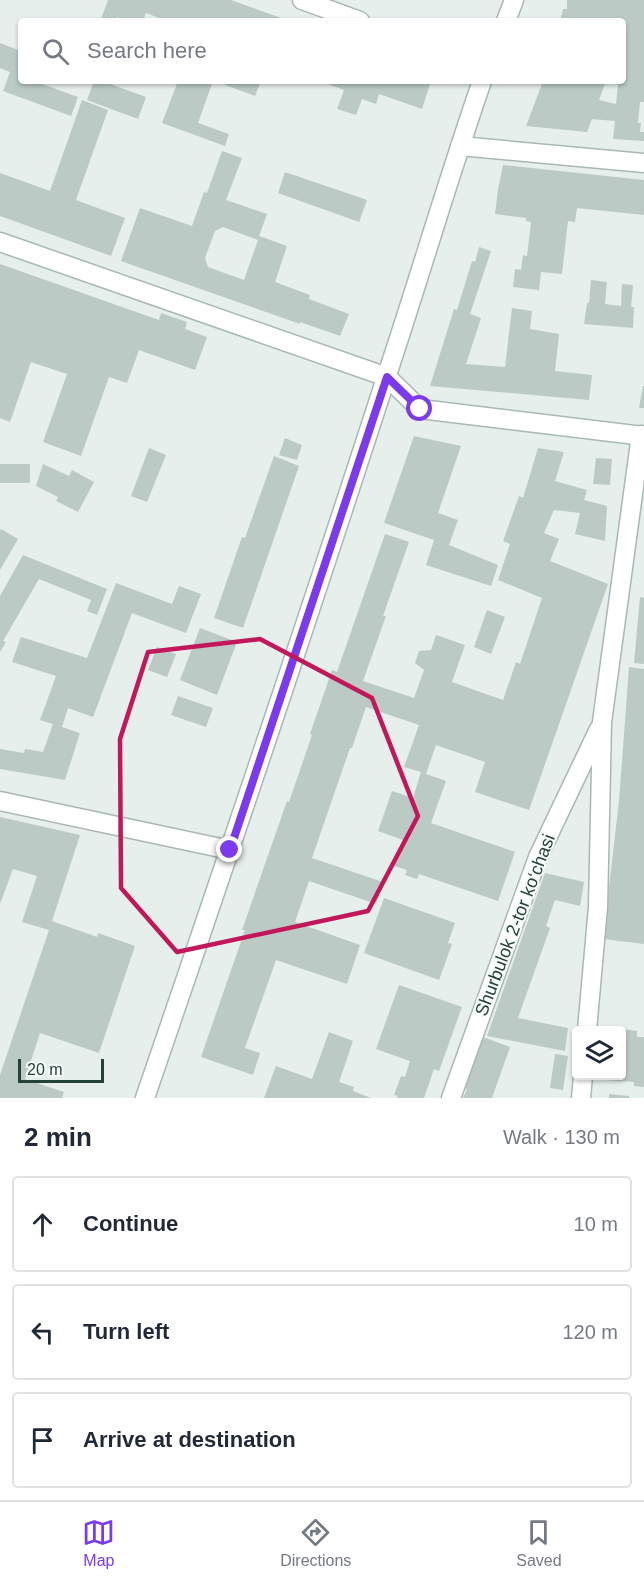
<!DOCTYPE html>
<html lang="en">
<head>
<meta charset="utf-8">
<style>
	:root { --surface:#fff; --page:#f2f2f3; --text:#1f2937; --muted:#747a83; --line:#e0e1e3; --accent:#7c3aed }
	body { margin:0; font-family:Arial,sans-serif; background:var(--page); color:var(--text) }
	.controls { position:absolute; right:18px; bottom:18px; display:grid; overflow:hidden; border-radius:6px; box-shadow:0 2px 4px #0004 }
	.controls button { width:54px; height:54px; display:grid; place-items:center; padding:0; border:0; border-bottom:2px solid var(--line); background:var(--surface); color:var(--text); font:30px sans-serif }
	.scale { position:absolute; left:18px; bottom:15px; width:86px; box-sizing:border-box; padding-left:6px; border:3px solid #24423a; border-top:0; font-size:16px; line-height:21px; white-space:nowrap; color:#24423a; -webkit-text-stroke:4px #f7fbf9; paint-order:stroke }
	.stop { position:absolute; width:18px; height:18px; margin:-14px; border:4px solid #7c3aed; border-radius:50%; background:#fff }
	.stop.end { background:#7c3aed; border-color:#fff; box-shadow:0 2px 6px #0008 }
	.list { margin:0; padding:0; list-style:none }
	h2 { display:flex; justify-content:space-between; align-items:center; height:78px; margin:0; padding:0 24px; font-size:26px }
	h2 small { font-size:20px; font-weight:400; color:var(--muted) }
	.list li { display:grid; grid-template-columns:39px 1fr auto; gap:18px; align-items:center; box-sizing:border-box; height:96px; margin:0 12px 12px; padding:0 12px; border:2px solid var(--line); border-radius:6px }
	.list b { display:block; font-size:22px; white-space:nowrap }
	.list em { font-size:20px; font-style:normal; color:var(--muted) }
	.icon { flex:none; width:33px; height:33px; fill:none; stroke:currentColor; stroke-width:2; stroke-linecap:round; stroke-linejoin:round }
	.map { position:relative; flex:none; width:644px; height:1098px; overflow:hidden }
	.search { position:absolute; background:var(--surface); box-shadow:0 2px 4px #0004; left:18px; right:18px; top:18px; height:66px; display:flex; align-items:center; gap:15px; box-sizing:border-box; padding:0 21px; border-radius:6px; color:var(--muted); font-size:22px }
	.sheet { height:402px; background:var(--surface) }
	nav { display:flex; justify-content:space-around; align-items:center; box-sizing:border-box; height:84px; border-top:2px solid var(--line); background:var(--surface); font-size:16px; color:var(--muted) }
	nav a { display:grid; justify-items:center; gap:3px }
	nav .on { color:var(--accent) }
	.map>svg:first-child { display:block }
	.building { fill:#bbcac4; fill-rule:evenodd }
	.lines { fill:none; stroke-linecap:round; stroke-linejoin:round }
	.minor-casing { stroke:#a8b8b2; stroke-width:21 }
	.minor { stroke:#fff; stroke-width:18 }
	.route { stroke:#7c3aed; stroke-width:8 }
	.marked { fill:none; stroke:#c2185b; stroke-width:4.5; stroke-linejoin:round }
	.labels { text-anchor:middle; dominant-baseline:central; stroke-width:4.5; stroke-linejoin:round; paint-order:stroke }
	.street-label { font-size:18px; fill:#24423a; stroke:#f7fbf9 }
</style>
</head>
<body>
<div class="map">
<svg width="644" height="1098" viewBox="0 0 644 1098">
	<rect width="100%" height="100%" fill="#e6efeb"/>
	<g class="building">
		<path d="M108 0H231L284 19 283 21H167L146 13 143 21H128L117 17 116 21H106L101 19Z"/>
		<path d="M567 0H644V102H640L638 123H641L640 132H644V141L613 139 615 121 592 119 587 132 526 126 543 81H606L599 100 616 104 618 84 609 82 623 81V21H560L563 9H567Z"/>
		<path d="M0 43 18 50 21 44V81H34L78 97 71 116 3 91 10 72 0 68Z"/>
		<path d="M94 81H102L146 97 138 119 87 100Z"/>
		<path d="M178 81H213L198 123 229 134 225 146 162 123Z"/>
		<path d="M215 81H261L255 96Z"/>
		<path d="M320 81H431L422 109 379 94 376 104 362 99 356 115 337 109 344 90Z"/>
		<path d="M82 100 108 110 76 200 125 218 111 256 0 216V173L50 191Z"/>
		<path d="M222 151 242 158 226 200 267 214 259 236 287 246 275 282 310 295 309 299 349 314 340 336 300 322V324L121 261 140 208 192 226 204 192 207 193ZM223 227 258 240 244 280 208 267 205 258 215 231Z"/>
		<path d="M503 165 644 180V215L577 208 575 222 568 221 562 274 541 272 539 290 513 287 515 269 521 270 523 255 527 256 531 222 526 221V218L495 214 498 189Z"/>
		<path d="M285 172 367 200 359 222 278 193Z"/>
		<path d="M479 247 491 251 470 314 481 318 466 364 505 367 512 308 532 311 530 329 559 334 555 371 592 375 589 400 430 386 454 309 457 310 472 261 475 262Z"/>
		<path d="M0 264 159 320 161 313 187 322 185 329 207 337 195 370 139 350 127 383 109 377 81 456 43 442 67 374 31 362 10 422 0 418Z"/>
		<path d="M591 280 607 282 605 304 621 306 622 284 633 285 631 307H634L633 328 584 324 587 303H589Z"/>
		<path d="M643 386H644V408H639Z"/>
		<path d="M414 436 461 446 438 513 458 520 449 545 498 565 491 586 426 565 434 540 384 523Z"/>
		<path d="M285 438 302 445 297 460 279 455Z"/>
		<path d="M149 448 166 455 147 502 131 496Z"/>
		<path d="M538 448 564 452 555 481 587 490 584 500 607 506 605 541 575 534 580 513 554 510 544 533 559 539 550 561 608 584 529 810 475 792 485 762 436 745 426 774 446 781 431 823 515 852 498 901 419 874 417 879 405 875 407 870 394 866 403 840 378 831 392 791 413 798 421 772 404 767 419 725 366 707 352 748H350L312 858 383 882 376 904 309 881 295 922 360 945 347 984 276 960 245 1048 260 1053 253 1075 201 1057 245 930H242L287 801 289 802 312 735 310 734 332 670 337 672 385 534 409 542 383 616H386L363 681 414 698 424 670 415 663 419 651 431 650 436 635 465 645 452 682 503 700 516 662 520 664 542 598 498 580 510 544 503 541 519 496 523 498Z"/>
		<path d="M274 456 299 466 243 628 214 618 242 537 245 538Z"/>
		<path d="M596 458 612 459 610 485 593 484Z"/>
		<rect x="0" y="464" width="30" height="19"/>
		<path d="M43 464 69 476 72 470 94 482 78 512 56 501 58 497 36 486Z"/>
		<path d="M1 529 18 539 0 570V531Z"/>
		<path d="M23 555 107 589 97 615 87 611 91 600 39 579 3 641 6 642 0 652V596Z"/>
		<path d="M116 583 172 604 179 586 201 594 186 633 132 613 93 717 68 708 62 727 80 733 65 780 0 769V749L24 753 25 749 43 752 53 724 40 720 56 676 12 662 21 637 87 658Z"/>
		<path d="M640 597 644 598V664L634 663Z"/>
		<path d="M487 610 505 617 491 654 474 647Z"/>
		<path d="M200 628 237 642 217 695 180 680Z"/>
		<path d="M157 647 176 654 167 677 148 670Z"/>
		<path d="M629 667 644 669V944L603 939 619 801Z"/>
		<path d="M178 696 213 708 206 727 171 715Z"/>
		<path d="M0 817 80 835 52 921 97 937 98 933 135 946 99 1053 40 1033 25 1079 64 1092 62 1098H0V1075L49 930 22 922 37 876 13 869 0 904Z"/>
		<path d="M545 873 584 882 580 906 555 900 546 926 550 928 518 1018 568 1028 565 1051 487 1036Z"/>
		<path d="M384 898 455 923 448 943 452 944 439 980 364 953Z"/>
		<path d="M399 985 462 1007 439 1071 434 1069 424 1098H397L398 1096 394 1095 401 1076 405 1077 410 1061 376 1049Z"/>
		<path d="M622 1029 637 1031V1037H644V1087L634 1086V1082L605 1080V1076H622Z"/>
		<path d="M329 1032 353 1041 339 1082 354 1087 353 1091 371 1098H264L276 1066 312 1079Z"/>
		<path d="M483 1037 510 1047 492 1098H463L467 1089 465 1088Z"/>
		<path d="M555 1054 568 1056 563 1090 550 1088Z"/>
		<path d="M609 1094 629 1096V1098H609Z"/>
	</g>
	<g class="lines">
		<defs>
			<g id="minor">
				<path d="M302 0 360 21"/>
				<path d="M506 21 514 0"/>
				<path d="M460 146 644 163"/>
				<path d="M0 242 387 377 420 409 644 436"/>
				<path d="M0 801 230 850"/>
				<path d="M587 1030 598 907 602 722 641 435"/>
				<path d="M145 1098C227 859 308 619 386 378 419 279 448 179 482 81"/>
				<path d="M451 1098 538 857 599 729"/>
				<path d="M581 1098 583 1076"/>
			</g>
		</defs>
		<use href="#minor" class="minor-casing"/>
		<use href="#minor" class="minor"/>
	</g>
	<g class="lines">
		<path class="route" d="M230 850 387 377 420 409"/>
	</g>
	<path class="marked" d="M260 639 372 698 418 816 368 911 177 952 121 888 120 739 148 652Z"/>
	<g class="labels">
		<g class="street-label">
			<text transform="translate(515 925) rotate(-69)">Shurbulok 2-tor ko‘chasi</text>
		</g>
	</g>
</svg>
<div class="controls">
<button><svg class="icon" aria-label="layers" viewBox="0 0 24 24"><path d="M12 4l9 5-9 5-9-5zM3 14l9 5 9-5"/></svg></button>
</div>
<div class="scale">20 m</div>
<div class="stop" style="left:420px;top:409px"></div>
<div class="stop end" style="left:230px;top:850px"></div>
<div class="search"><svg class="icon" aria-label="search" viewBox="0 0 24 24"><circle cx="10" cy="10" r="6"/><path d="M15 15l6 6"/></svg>Search here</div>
</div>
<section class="sheet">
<h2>2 min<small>Walk · 130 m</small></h2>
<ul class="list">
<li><svg class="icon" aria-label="ahead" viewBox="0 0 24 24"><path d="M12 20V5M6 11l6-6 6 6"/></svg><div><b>Continue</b></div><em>10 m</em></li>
<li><svg class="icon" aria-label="left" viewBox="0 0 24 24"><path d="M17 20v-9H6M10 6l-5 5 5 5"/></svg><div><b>Turn left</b></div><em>120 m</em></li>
<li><svg class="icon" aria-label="arrive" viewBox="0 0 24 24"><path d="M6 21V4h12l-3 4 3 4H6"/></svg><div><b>Arrive at destination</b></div></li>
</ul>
</section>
<nav>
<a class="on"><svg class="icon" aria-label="map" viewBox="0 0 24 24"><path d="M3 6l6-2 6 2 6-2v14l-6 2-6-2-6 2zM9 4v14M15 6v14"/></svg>Map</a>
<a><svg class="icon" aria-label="directions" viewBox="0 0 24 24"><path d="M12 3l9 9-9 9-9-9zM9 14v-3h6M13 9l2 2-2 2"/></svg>Directions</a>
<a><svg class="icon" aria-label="saved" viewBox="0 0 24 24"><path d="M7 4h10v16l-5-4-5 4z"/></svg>Saved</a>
</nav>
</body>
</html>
